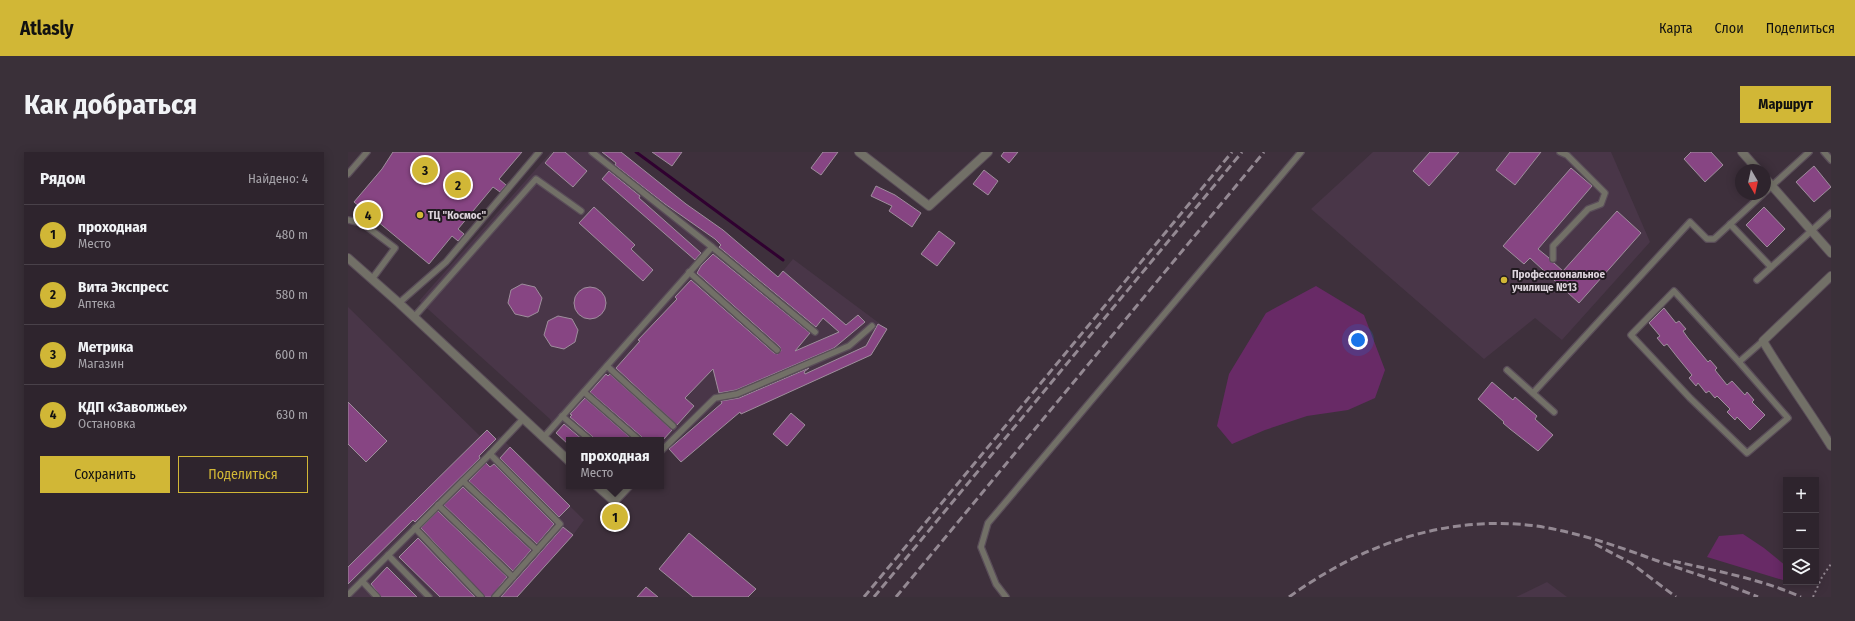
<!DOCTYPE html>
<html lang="ru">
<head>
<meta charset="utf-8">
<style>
	:root { --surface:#2e242d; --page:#3a3039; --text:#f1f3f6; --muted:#a7a4aa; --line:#494149; --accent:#d1b736 }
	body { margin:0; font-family:"Fira Sans Condensed",sans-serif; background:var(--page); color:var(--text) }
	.controls { position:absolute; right:12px; bottom:12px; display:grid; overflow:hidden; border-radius:0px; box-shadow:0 2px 10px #0003 }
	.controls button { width:36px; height:36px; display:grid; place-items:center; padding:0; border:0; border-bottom:1px solid var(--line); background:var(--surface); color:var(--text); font:20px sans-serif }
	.compass { position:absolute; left:1387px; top:12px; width:36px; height:36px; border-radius:50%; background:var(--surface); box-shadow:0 2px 10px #0003; rotate:171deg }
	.you { position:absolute; left:1010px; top:188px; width:14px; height:14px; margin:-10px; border:3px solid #fff; border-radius:50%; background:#1a73e8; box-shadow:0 0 0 6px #1a73e833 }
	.badge { display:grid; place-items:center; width:26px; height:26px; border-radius:50%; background:var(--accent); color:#111; font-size:13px; font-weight:700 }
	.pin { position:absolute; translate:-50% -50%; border:2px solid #fff; box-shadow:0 1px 4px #0006 }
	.popup { position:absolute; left:218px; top:285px; width:98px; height:52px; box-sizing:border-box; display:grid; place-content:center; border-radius:0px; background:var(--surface); filter:drop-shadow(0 1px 3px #0005); font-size:13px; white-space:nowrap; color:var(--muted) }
	.popup b { font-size:15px; color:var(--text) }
	.popup::after { content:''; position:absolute; left:50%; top:100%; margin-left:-8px; border:8px solid transparent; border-top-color:var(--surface) }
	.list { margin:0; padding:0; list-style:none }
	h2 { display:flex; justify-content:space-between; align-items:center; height:52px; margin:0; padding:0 16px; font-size:17px }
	h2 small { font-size:13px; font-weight:400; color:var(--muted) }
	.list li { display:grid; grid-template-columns:26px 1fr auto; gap:12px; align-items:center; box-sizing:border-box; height:60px; padding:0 16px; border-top:1px solid var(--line) }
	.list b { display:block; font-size:15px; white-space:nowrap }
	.list p { margin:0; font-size:13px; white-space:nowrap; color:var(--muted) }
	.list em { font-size:13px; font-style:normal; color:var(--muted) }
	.actions { display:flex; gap:8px; padding:12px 16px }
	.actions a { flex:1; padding:9px 0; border:1px solid var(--accent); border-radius:0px; text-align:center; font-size:14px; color:var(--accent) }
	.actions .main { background:var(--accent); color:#111 }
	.icon { flex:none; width:22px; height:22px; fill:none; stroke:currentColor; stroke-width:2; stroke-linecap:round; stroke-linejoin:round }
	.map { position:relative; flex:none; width:1483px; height:445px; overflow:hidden; border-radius:0px }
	header { display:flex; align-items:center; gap:24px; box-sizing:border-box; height:56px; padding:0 20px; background:var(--accent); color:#111 }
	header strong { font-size:19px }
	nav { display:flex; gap:22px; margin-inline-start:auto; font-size:14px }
	.intro { display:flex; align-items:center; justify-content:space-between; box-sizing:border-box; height:96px; padding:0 24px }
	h1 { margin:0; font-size:28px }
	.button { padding:10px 18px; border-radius:0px; background:var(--accent); color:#111; font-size:14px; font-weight:700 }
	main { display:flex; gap:24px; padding:0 24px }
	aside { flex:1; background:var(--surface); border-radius:0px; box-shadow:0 2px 10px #0003 }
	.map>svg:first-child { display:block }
	.built { fill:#493648 }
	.green { fill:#682a66 }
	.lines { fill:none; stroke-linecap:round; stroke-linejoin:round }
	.stream { stroke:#300130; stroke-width:3 }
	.building { fill:#874583; stroke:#9f8e9d }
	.lane-casing { stroke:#5a4d59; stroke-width:8 }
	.street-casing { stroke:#5a4d59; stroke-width:10 }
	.path { stroke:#938891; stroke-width:2; stroke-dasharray:2 3; stroke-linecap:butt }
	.lane { stroke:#727067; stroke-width:5.5 }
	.street { stroke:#727067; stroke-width:8 }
	.rail { stroke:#948993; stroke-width:3; stroke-dasharray:8 4; stroke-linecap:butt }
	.poi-dot { fill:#d1b736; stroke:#211a20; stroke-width:1.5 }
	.labels { text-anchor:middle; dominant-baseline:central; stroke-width:4; stroke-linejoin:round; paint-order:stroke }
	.poi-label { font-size:11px; font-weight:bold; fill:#dcd3db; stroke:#211a20; text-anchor:start }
</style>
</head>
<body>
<header>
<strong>Atlasly</strong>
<nav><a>Карта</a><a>Слои</a><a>Поделиться</a></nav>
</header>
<div class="intro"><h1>Как добраться</h1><a class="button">Маршрут</a></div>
<main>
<aside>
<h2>Рядом<small>Найдено: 4</small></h2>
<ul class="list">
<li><span class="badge">1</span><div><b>проходная</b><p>Место</p></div><em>480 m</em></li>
<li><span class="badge">2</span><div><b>Вита Экспресс</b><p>Аптека</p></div><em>580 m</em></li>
<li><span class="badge">3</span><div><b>Метрика</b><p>Магазин</p></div><em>600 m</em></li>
<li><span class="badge">4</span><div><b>КДП «Заволжье»</b><p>Остановка</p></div><em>630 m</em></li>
</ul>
<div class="actions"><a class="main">Сохранить</a><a>Поделиться</a></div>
</aside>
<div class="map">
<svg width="1483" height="445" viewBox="0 0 1483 445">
	<rect width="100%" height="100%" fill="#3e303c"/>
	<g class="built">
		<path d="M203 0H273L430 125 445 107 539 177 523 203 393 262 379 246 320 296 313 304V288H221V293L208 281 202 267 71 149Z"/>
		<path d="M1025 0H1263L1302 90 1214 188 1187 166 1136 207 963 57Z"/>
		<path d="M0 155 132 284 139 278 148 287 151 284 236 368 225 383 169 445H0Z"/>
		<path d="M1199 430 1219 445H1168Z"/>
	</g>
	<g class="green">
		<path d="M968 134 1016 163 1037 218 1027 246 1000 258 959 264 917 278 884 292 869 274 881 222 918 161Z"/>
		<path d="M1395 382 1416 396 1438 414V429L1359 405 1371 384Z"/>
	</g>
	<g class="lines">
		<path class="stream" d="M288 0 435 108"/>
	</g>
	<g class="building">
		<path d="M45 0H174L151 27 158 33 152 40 145 35 110 77 116 82 110 89 104 84 81 112 6 50 34 17Z"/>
		<path d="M206 0H217L239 19 225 35 197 11Z"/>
		<path d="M254 0H273L338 52 375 78 430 125 435 119 498 173 510 163 517 170 486 196 388 238 371 241 365 217 337 246 346 254 329 273 268 216 292 189 290 188 329 147 327 145 343 128 426 201 430 202 433 199 432 195 349 121 353 114 365 102 462 181 447 199 491 180 475 166 468 175 371 95 373 93 367 87 317 52 267 13 268 11Z"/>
		<path d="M304 0H334L324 14Z"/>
		<path d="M475 0H490L473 23 463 16Z"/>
		<path d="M656 0H670L661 11 653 4Z"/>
		<path d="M1082 0H1111L1081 34 1065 19Z"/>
		<path d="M1162 0H1193L1167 33 1148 18Z"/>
		<path d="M1343 0H1363L1375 13 1357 30 1336 7Z"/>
		<path d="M1466 14 1483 35 1466 50 1448 30Z"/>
		<path d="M1223 16 1244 34 1190 97 1201 106 1203 110 1206 111 1215 119 1269 59 1293 81 1231 151 1182 106 1176 112 1155 94Z"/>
		<path d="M636 18 650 29 640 43 625 32Z"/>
		<path d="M261 19 292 44 291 46 353 101 347 108 254 27Z"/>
		<path d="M528 34 547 43 573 61 564 75 541 59 544 54 523 44Z"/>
		<path d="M246 55 287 93 283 97 305 118 295 129 231 71Z"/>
		<path d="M1416 55 1437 77 1419 95 1398 73Z"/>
		<path d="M591 79 607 91 589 114 573 102Z"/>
		<path d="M174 132 187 135 194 146 190 160 180 165 167 162 160 151 163 138Z"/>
		<circle cx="242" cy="151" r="16"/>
		<path d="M1316 156 1328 171 1331 169 1338 177 1335 179 1340 186 1360 210 1362 208 1369 216 1367 218 1379 233 1384 229 1397 243 1399 240 1406 248 1404 250 1417 263 1402 278 1389 265 1387 268 1379 260 1382 257 1369 244 1367 246 1361 239 1358 241 1350 231 1348 234 1341 226 1344 223 1330 206 1319 192 1316 194 1309 186 1312 184 1301 171Z"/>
		<path d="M210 164 224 167 230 178 227 190 216 197 203 194 196 183 200 169Z"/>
		<path d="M530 172 539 177 523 203 393 262 392 260 333 310 321 297 374 251 373 249 391 246 461 216 456 220 457 222 518 194Z"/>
		<path d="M258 222 260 224 262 222 324 278 315 288H295L294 285 242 240Z"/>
		<path d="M1144 230 1165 248 1167 245 1189 264 1187 267 1205 283 1190 299 1162 277 1155 271 1156 270 1130 247Z"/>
		<path d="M237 246 285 288H246L245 285 222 265 224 263 222 262Z"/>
		<path d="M0 250 39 289 18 310 0 292Z"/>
		<path d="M443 261 457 273 439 294 425 282Z"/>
		<path d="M216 272 235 288H221V293L208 281Z"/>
		<path d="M139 278 148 287 131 304 132 306 67 370 65 368 0 432V415Z"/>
		<path d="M162 295 222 354 211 365 152 306Z"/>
		<path d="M138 311 142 315 146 312 206 372 189 392 121 329Z"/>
		<path d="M115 335 183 398 165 419 96 353Z"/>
		<path d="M267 356 277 367 268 375 259 365Z"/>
		<path d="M90 359 159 425 143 445H137L73 376Z"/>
		<path d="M215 375 225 383 169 445H153Z"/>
		<path d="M341 381 408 437 400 445H345L311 417Z"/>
		<path d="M70 386 127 445H92L51 405Z"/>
		<path d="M39 415 69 445H33L23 432Z"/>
		<path d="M298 435 310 445H289Z"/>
	</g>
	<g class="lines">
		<defs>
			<g id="lane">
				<path d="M1476 0 1483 8"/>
				<path d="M0 22 19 0"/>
				<path d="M1417 40 1461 0"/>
				<path d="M0 68 14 71 47 96 24 127"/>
				<path d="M1382 72 1423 115"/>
				<path d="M364 95 467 180"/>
				<path d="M1205 107V94L1240 57 1253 52 1257 41 1219 3 1212 0"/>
				<path d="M341 120 429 198"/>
				<path d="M1409 128 1483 61"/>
				<path d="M51 151 98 110 191 0"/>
				<path d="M66 165 188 27 233 59"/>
				<path d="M1391 210 1326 139 1283 183 1342 246 1399 301 1440 266 1391 210 1415 189"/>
				<path d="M259 214 325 274"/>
				<path d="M1159 218 1206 260"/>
				<path d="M236 240 291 288"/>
				<path d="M1185 241 1342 70 1359 87H1366L1415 42"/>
				<path d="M214 264 242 288"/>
				<path d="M195 286 364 95 244 0"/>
				<path d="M313 299 367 246 389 242 501 194 524 174"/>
				<path d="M142 302 212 372 147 445"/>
				<path d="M115 329 189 398"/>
				<path d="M267 350 282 334"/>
				<path d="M90 353 165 425"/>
				<path d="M67 376 133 445"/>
				<path d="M40 403 81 445"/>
				<path d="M14 429 29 445"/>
				<path d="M0 443 142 302 175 267"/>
				<path d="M658 445 648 432 633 395 640 371 953 0"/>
			</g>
			<g id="street">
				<path d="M511 0 581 54 640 0"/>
				<path d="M1394 0 1410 18"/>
				<path d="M1417 26 1483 101"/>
				<path d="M0 106 51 151 221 309"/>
				<path d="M1483 124 1415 189C1436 225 1461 258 1483 294"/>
				<path d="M249 334 267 350"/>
			</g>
		</defs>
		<use href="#lane" class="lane-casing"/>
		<use href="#street" class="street-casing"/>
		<path class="path" d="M1465 445 1474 425 1483 412"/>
		<use href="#lane" class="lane"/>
		<use href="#street" class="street"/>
		<g class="rail">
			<path d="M1247 392 1283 411 1328 445"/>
			<path d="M1325 409C1368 419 1413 427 1453 445"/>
			<path d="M516 445 884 0"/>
			<path d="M526 445 894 0"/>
			<path d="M548 445 916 0"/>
			<path d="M941 445C1013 393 1098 362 1188 374 1229 380 1269 394 1307 408 1342 420 1376 431 1410 445"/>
		</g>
	</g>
	<g class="poi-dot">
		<circle cx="72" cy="63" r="4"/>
		<circle cx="1156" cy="128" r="4"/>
	</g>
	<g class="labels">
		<g class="poi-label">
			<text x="80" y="63">ТЦ "Космос"</text>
			<text x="1164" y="122">Профессиональное<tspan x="1164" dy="13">училище №13</tspan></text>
		</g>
	</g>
</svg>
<div class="controls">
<button>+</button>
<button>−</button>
<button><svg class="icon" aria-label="layers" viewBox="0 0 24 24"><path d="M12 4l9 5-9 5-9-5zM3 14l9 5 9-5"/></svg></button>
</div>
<svg class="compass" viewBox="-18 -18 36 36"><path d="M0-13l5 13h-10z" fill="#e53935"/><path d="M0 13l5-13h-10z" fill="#a7a4aa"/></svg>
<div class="you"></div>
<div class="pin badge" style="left:267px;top:365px">1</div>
<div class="popup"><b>проходная</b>Место</div>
<div class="pin badge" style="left:110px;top:33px">2</div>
<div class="pin badge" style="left:77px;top:18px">3</div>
<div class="pin badge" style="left:20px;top:63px">4</div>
</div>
</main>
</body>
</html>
